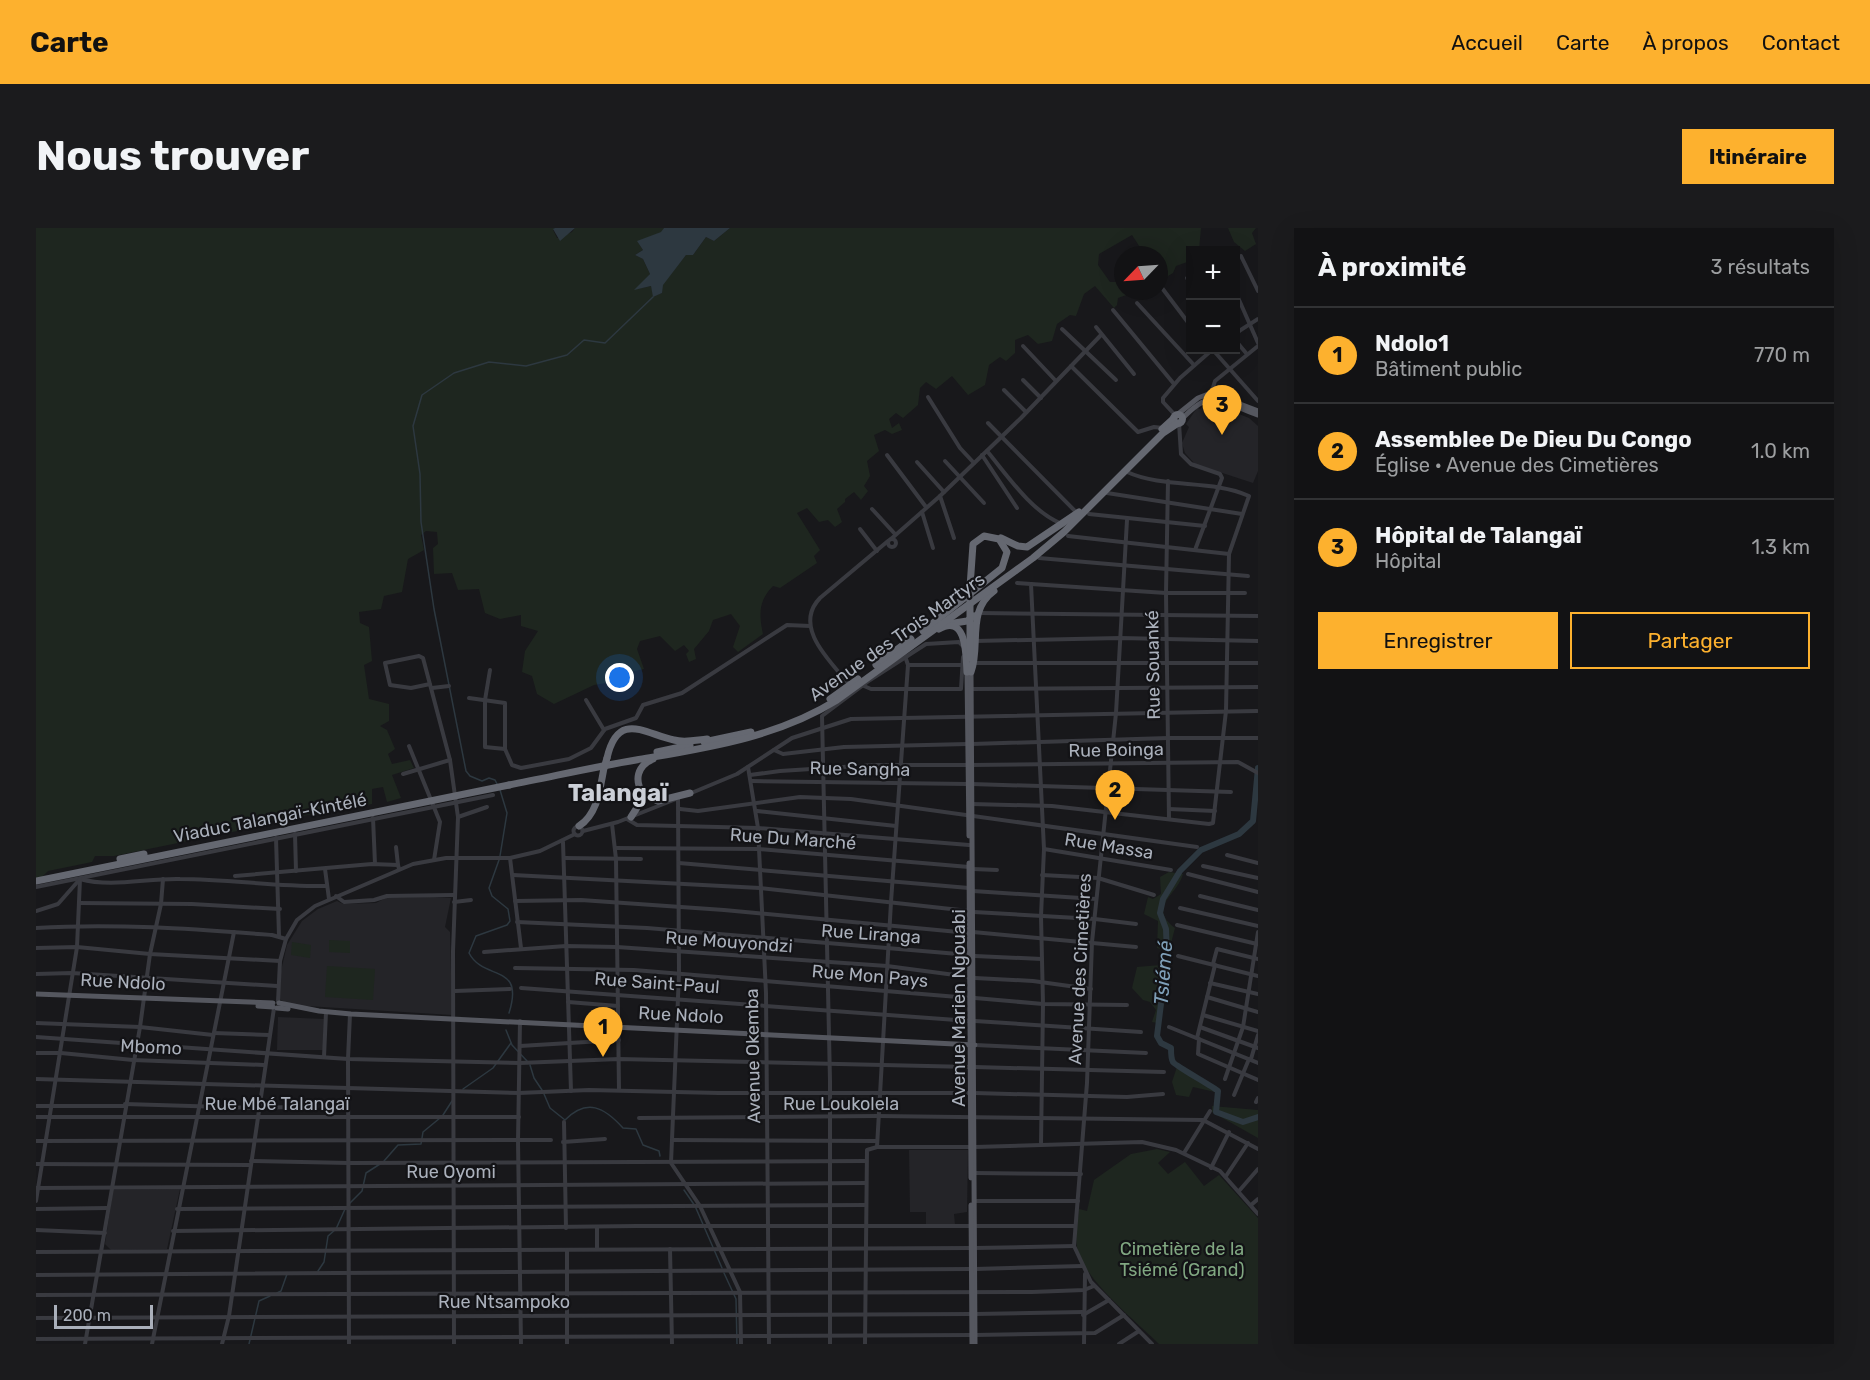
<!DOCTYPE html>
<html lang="fr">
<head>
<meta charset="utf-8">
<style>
	:root { --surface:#121214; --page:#1b1b1d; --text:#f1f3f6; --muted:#9c9ea0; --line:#313234; --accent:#fdb12e }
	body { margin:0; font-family:Rubik,sans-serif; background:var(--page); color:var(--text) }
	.controls { position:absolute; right:18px; top:18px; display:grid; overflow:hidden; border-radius:0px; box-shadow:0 6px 24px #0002 }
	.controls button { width:54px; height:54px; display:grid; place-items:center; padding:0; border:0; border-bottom:2px solid var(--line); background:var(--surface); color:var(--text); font:30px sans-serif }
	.compass { position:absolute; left:1078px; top:18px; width:54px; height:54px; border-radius:50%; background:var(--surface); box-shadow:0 6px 24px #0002; rotate:245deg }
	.scale { position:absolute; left:18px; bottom:15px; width:99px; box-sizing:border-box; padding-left:6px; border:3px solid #aab0bb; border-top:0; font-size:16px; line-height:21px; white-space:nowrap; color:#aab0bb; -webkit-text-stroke:4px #131316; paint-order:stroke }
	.you { position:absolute; left:584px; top:450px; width:21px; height:21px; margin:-15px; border:4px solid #fff; border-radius:50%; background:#1a73e8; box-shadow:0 0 0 9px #1a73e833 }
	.badge { display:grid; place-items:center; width:39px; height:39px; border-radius:50%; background:var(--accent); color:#111; font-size:20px; font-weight:700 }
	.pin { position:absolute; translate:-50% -50px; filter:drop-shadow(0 2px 3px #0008) }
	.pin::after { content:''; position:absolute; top:32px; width:21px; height:18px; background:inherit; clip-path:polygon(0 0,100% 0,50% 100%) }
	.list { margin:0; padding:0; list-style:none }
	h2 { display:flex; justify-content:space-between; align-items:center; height:78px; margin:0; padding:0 24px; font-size:26px }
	h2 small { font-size:20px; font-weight:400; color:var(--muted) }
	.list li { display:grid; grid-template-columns:39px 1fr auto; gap:18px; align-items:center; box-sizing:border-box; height:96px; padding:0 24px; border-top:2px solid var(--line) }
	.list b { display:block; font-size:22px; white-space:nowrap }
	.list p { margin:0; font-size:20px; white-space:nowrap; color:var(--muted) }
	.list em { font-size:20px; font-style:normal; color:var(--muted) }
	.actions { display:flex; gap:12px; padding:18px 24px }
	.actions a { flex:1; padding:14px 0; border:2px solid var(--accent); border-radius:0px; text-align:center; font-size:21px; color:var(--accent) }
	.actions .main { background:var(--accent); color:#111 }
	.map { position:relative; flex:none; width:1222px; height:1116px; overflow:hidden; border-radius:0px }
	header { display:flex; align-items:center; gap:36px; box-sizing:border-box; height:84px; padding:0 30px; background:var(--accent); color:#111 }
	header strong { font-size:28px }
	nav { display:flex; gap:33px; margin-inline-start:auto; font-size:21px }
	.intro { display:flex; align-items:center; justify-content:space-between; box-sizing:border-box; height:144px; padding:0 36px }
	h1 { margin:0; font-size:42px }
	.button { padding:15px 27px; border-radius:0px; background:var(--accent); color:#111; font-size:21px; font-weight:700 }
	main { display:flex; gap:36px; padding:0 36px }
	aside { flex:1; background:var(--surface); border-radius:0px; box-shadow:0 6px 24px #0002 }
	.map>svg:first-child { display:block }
	.built { fill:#242428 }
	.green { fill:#1e261f }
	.water { fill:#2d3840 }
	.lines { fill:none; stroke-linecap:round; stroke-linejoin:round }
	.stream { stroke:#2d3840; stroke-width:1.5 }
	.river { stroke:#2d3840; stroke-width:6 }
	.minor { stroke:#393a40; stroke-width:4 }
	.major { stroke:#55575f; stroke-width:5 }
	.highway { stroke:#656871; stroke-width:7 }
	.highway-bridge { stroke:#656871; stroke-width:7 }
	.labels { text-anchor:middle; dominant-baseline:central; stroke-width:4.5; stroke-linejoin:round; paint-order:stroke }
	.street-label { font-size:18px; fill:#aab0bb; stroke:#131316 }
	.park-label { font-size:18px; fill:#80a781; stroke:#131316 }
	.water-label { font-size:20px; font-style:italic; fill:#7f9fb8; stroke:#131316 }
	.district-label { font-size:24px; font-weight:bold; fill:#cbcfd7; stroke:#131316 }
</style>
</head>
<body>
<header>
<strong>Carte</strong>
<nav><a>Accueil</a><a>Carte</a><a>À propos</a><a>Contact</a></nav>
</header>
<div class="intro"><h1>Nous trouver</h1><a class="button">Itinéraire</a></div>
<main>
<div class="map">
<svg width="1222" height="1116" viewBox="0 0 1222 1116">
	<rect width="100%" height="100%" fill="#18181b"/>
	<g class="built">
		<path d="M1173 174 1213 190 1222 198V243L1217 255 1159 236 1149 225 1146 215 1153 199 1150 196 1161 180 1164 181Z"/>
		<path d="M394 669 415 670 409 699 414 704 416 787 254 777 243 771 245 743 251 717 266 693 282 681 301 673 307 676 340 675 350 670Z"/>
		<path d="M242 789 288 791 287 822H241Z"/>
		<path d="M873 922H932L931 984 918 986 919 997H890V984H874Z"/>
		<path d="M144 961 131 1021 75 1022 69 1016 77 962Z"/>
	</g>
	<g class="green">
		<path d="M0 0H519L517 2 521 10 536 4 539 0H628L626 4 602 14 607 22 599 27 607 31 614 46 601 61 615 58 618 68 626 65V57L650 27H657L670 9 678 13 694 0H1165L1163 22H1154V33L1140 38 1137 45 1125 52 1123 27H1109L1096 7 1063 26 1062 37 1074 54H1082L1087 63 1093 66 1082 70 1081 77 1078 80 1059 58 1048 66 1040 88 1034 87 1021 96 1016 113 1002 116 992 107 979 112V125L970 133 964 129 953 137 949 157 932 167 916 148 900 161 890 154 884 160 882 177 867 190 860 185 853 191 856 200 863 195 866 202 856 206 849 202 838 207 843 223 831 233 834 248 828 258 832 263 825 272 818 264 809 271V274L801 281 806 294 799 299 792 292 783 294 771 280 761 285 784 322 778 328 781 335 744 360 737 358C722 373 723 387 727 406L702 424 697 419 704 398 695 386 677 392 673 403 658 421 660 431 653 434 650 426 653 423 648 417 639 423 624 408 604 413 601 421 608 441 589 445 582 453 558 457 518 476 501 466 496 448 486 444 489 423 502 403 485 398V387L464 391 449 385 443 361 422 362 416 345 398 346 397 320 402 316 401 304 390 303 385 307 388 322 372 331 366 364 348 368 345 381 323 384 324 395 333 399 336 433 328 437 333 471 353 476V493L344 498 351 502 359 521 352 526 356 536 374 532 378 540 356 547 365 570 351 574 347 559 336 561V576L326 578 322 567 314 570 313 580 213 597 206 602 78 628H59L56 634 12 643 0 655Z"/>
		<path d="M1192 0H1220L1216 5 1220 16 1209 23 1198 14Z"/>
		<path d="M1133 644 1147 646C1141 668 1111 678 1139 700L1133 723 1121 720 1122 693 1108 686 1112 669 1117 671 1125 666 1124 649Z"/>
		<path d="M293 712 314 713V725L293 724Z"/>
		<path d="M256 714 275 717 274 730 255 727Z"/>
		<path d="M1135 733 1130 754 1135 756 1122 795 1116 794 1120 782 1114 774 1107 772 1096 760 1101 739 1125 737Z"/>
		<path d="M291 738 339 741 337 772 289 769Z"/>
		<path d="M1141 839 1179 858V864L1157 859 1153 869 1140 867 1136 854Z"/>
		<path d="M1176 878 1222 882V910L1176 884Z"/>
		<path d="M1121 921 1134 924 1122 935 1132 946 1149 934 1168 958 1183 947 1222 990V1116H1123C1100 1093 1046 1050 1041 1019 1039 1007 1042 993 1043 981L1051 983 1058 952 1095 926Z"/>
	</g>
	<g class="water">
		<path d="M519 0H539L524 13 517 1Z"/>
		<path d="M628 0H694L678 13 670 9 657 27H650L627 57 626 65 617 69 615 58 598 62 614 46 607 31 599 27 607 22 601 13 625 4Z"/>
	</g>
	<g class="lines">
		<g class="stream">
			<path d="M462 558 459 552 453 550 446 553 434 548 430 543 398 381 385 294 384 246 377 198 386 167 418 145 453 134 490 138 531 127 548 112 569 115 617 69"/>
			<path d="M464 562 471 585 464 628"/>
			<path d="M463 632 453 660 456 668 472 681 474 693 471 697 440 708 433 725C448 754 489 734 473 785"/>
			<path d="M470 802 476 817 491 833"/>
			<path d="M494 837 498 850 506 862"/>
			<path d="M427 861 457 840 475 815"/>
			<path d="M508 866 514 880 529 892C551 870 568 879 587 900L600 901 607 917 623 923 624 928"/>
			<path d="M407 887 416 873"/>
			<path d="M348 933 362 917 385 916 387 904 404 890"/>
			<path d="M648 962 659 978 686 1040"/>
			<path d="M314 975 326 963 330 945 344 936"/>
			<path d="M282 1043 288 1034 292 1008 300 1001 309 981"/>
			<path d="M688 1045 700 1071 701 1116"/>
			<path d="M241 1065 245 1063 251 1046"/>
			<path d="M213 1116 223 1073 234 1068"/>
		</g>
		<path class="river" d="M1222 540 1217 593 1203 606 1165 622 1144 643 1127 671 1124 685 1130 701 1131 727 1121 808 1125 815 1135 820C1135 824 1135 831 1137 834 1138 837 1176 858 1182 863L1180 884 1207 894 1222 889"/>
		<g class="minor">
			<path d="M1205 28 1222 63"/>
			<path d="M1151 50 1154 55"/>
			<path d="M1123 56 1154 97"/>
			<path d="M1200 65 1222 115"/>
			<path d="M1101 75 1158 137"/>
			<path d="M1077 82 1138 156"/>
			<path d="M1200 98 1203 103"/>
			<path d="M1060 99 1098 146"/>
			<path d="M1026 101 1080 152"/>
			<path d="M1200 105 1222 91"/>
			<path d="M1200 113 1210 125"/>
			<path d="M987 118 1020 153"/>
			<path d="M1177 122 1222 173"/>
			<path d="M1035 138 1102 204 1118 199 1127 200"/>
			<path d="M987 152 1005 170"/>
			<path d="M968 162 990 184"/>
			<path d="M1175 166 1179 153 1222 118"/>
			<path d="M892 169 924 220 938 235"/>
			<path d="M1139 187 1127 174V170L1144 150 1176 122"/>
			<path d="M952 195 1041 285"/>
			<path d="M1143 195 1145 226 1155 236 1184 246 1186 250 1159 322"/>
			<path d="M951 223C971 247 995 283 1024 295"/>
			<path d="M851 227 890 279"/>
			<path d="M946 227 981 280"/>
			<path d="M909 233 948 275"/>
			<path d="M881 234 908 264"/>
			<path d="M1132 253 1130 365 1133 591"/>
			<path d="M1071 265 1206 286"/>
			<path d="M904 268 918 310"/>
			<path d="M836 281 859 306"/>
			<path d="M886 284 897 320"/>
			<path d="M1053 286 1169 298"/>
			<path d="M1091 292 1080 485 1056 714 1051 855 1038 1018 1055 1054 1116 1116"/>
			<path d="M824 301 841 323"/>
			<path d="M1032 308 1193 326"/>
			<path d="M855 311 904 268 985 190 1065 107"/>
			<circle cx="856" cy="315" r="4"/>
			<path d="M1003 330 1212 348"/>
			<path d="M981 355 995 356 1008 621 1005 688 1007 776 1005 917"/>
			<path d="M995 356 1130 365H1209"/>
			<path d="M944 385 1222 388"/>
			<path d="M939 413 1084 410 1222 413"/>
			<path d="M938 435H1222"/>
			<path d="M872 437H927"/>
			<path d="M454 442 449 472V519L469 521"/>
			<path d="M394 456 375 460 354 457 349 435 383 428 387 430 414 532 422 589 417 723 418 1116"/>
			<path d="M813 456C795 434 756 399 784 370L852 313"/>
			<path d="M828 458 835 461H925L927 429"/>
			<path d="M396 460 413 458"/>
			<path d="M935 461 1222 459"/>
			<path d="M433 470 469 475V521L476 537 485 540 533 531 555 520 569 501 600 490 607 477 646 465 751 397 774 398"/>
			<path d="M550 472 568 502"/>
			<path d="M936 516 1132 510H1222"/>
			<path d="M373 518 404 594 398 632"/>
			<path d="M738 522 747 526 808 519 931 516"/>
			<path d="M936 537 1202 534 1222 545"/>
			<path d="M712 539 722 600 730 765 733 1116"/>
			<path d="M367 546 414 532"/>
			<path d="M714 547 744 543 838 537H931"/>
			<path d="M716 553 931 556"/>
			<path d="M936 556 1195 564"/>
			<path d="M653 566 701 546 756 510 815 491 1221 483"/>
			<path d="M642 571 643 746 635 935 664 978 704 1064 705 1116"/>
			<path d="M936 576 1016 578 1173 596 1177 595 1190 483 1193 326 1213 268C1175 251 1129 261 1091 244"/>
			<path d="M644 581 662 583 764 569 815 571 1161 619"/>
			<path d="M1133 581 1179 583"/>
			<path d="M721 583 860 598"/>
			<path d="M422 589 451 579"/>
			<path d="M337 590 339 636"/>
			<path d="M591 591 601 597 722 600 933 617"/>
			<path d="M576 596 580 631 583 862"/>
			<circle cx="542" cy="603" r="4.5"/>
			<path d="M547 603 582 594 640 571"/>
			<path d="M259 606 260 643"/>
			<path d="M240 610 243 708"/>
			<path d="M527 614 535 863"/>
			<path d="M360 619 362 637"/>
			<path d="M579 620 723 621 933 639"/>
			<path d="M1008 621 1135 642"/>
			<path d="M1191 627 1222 635"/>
			<path d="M474 630 485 720"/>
			<path d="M529 630 605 631"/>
			<path d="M643 635 933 660"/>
			<path d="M1167 638 1222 650"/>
			<path d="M289 641 293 671"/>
			<path d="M937 641 961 642"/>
			<path d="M1152 646 1222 664"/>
			<path d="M477 647 724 660 933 683"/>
			<path d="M1006 647 1062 650 1118 667"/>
			<path d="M199 648 336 636 362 637 363 641"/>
			<path d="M0 659 457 567"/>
			<path d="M937 663 1060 671"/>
			<path d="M300 668 308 674 338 672 351 668 418 667"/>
			<path d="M1164 668 1222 682"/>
			<path d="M479 673 545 672 688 682 933 705"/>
			<path d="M418 674 435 672"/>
			<path d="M43 675 156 676 244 681"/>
			<path d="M1144 680 1222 698"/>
			<path d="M0 683 22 676 44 651C76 660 111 650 144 651 193 651 242 659 291 658"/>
			<path d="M938 684 1059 691 1100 696"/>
			<path d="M481 694 611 700 934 727"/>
			<path d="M1141 697 1221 716"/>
			<path d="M0 700C79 695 157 701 236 707L250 711"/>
			<path d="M937 704 1100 719"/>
			<path d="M0 720 41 719 114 726 244 733"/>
			<path d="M448 724 530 718 581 719 851 738 934 749"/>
			<path d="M939 728 1006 731"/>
			<path d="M1142 728 1222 748"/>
			<path d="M1177 736 1181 721 1222 731"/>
			<path d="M479 740 598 742 934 770"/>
			<path d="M0 746 36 745 241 758"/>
			<path d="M939 750 997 753 1055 761"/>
			<path d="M1174 755 1222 766"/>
			<path d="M485 760 934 793"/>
			<path d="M419 763 474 761"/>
			<path d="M1171 769 1222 784"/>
			<path d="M939 770 1007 776 1091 777"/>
			<path d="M242 774 244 733 250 711 261 692 279 678 377 636 410 630H474L504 623 539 606"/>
			<path d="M532 774 582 778"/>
			<path d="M1167 787 1222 803"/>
			<path d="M484 793 482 913 485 1116"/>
			<path d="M939 793 1105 804"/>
			<path d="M0 795 104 799 177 807"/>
			<path d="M1133 799 1222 835"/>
			<path d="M1164 799 1222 820"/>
			<path d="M178 805 233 807"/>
			<path d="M0 809 312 831 484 835 583 831 935 839"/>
			<path d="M1161 810 1179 737"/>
			<path d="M1163 811 1162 826 1222 852"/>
			<path d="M939 817 1110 825"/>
			<path d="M484 818 583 812"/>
			<path d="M0 825H25L97 832 228 837"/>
			<path d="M288 829 290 784"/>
			<path d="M1215 831 1222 807"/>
			<path d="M939 839 1128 844"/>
			<path d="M0 851 483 865 553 862 683 865H934"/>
			<path d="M1189 851 1207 799 1222 704"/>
			<path d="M939 865 1091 869 1127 866"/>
			<path d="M1198 867 1213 831"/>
			<path d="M1220 874 1222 870"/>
			<path d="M89 876 224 880 282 878"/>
			<path d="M0 878H89"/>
			<path d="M0 889H483"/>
			<path d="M603 890 842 888 1167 892 1222 921"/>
			<path d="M528 894 530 1000"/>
			<path d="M637 912 840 913"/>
			<path d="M0 913 515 912"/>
			<path d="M527 914 569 911"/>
			<path d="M841 919 855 674 872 437 870 431"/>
			<path d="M939 919 1106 914 1140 922 1184 943 1222 986"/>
			<path d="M1148 925 1174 883"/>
			<path d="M215 933 313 935 830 933"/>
			<path d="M0 936 214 937"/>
			<path d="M1175 940 1193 904"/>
			<path d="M939 945 1045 946"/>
			<path d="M1190 948 1212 915"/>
			<path d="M0 960 830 955"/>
			<path d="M1203 963 1222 941"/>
			<path d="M0 973 41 719 44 651"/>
			<path d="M939 973H1042"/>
			<path d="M1215 977 1222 971"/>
			<path d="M0 981 72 980"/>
			<path d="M141 981 830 977"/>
			<path d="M0 1002 69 1005"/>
			<path d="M137 1003 601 998H1039"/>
			<path d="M939 1020 1038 1018"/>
			<path d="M561 1021V1000"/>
			<path d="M634 1021 636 1116"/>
			<path d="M0 1024 935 1020"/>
			<path d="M939 1041 1046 1038"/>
			<path d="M0 1047 935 1041"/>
			<path d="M0 1067 996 1064 1048 1062 1058 1058"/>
			<path d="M939 1086 1047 1084"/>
			<path d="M1047 1087 1073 1072"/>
			<path d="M0 1090 935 1086"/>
			<path d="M939 1107 1059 1105 1088 1087"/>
			<path d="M0 1111 936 1107"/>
			<path d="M49 1116 104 799 114 726 125 676 127 651"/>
			<path d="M116 1116 198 704"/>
			<path d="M186 1116 193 1088 238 780"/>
			<path d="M313 1116 312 831 314 786"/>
			<path d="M531 1116V1022"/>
			<path d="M794 1116V853L786 488 834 452 890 416 923 414 927 418"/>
			<path d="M829 1116 831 922 841 919H935"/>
			<path d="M1048 1116 1049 1046"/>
			<path d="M1083 1116 1103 1103"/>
		</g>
		<g class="major">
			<path d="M1142 186 1162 170 1175 165 1222 183"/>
			<path d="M1146 191C1178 157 1185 175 1222 187"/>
			<path d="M931 444 933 608"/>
			<path d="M935 444 939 1116"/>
			<path d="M933 635 935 950"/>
			<path d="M0 766 237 775"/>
			<path d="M243 775 283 783 315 786 939 817"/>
			<path d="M222 778 237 779"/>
			<path d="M241 780 252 781"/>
			<path d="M935 977 936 1116"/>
		</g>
		<g class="highway">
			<circle cx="1142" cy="191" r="4.5"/>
			<path d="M1126 201 1138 190"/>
			<path d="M965 310 982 318 991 319 1043 284"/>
			<path d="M912 396 931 393 938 388"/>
			<path d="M903 401C931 385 930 428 931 444"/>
			<path d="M887 403 966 340 971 324 963 311 948 308 937 316 934 359"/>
			<path d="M840 437 875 411"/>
			<path d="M935 444C945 418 930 383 958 363"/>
			<path d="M794 471 822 451"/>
			<path d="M668 514 715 504"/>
			<path d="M621 524 654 517"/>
			<path d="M571 530C582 482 609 506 638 512 649 515 660 512 671 511"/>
			<path d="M617 531C601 538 598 552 607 566L622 573 654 565"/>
			<path d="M473 557C515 549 557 539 600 532 669 520 740 510 801 472L997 330 1028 304 1127 205 1142 195"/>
			<path d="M595 589 604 575 605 564"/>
			<path d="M543 598C562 586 564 560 568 540"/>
		</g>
		<g class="highway-bridge">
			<path d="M934 359V430"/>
			<path d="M568 540 571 530"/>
			<path d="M84 631 108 626"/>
			<path d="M0 653 473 557"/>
		</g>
	</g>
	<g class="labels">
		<g class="street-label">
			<text transform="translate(861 409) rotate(-35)">Avenue des Trois Martyrs</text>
			<text transform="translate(1117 437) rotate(-91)">Rue Souanké</text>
			<text transform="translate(1080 522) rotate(-1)">Rue Boinga</text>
			<text transform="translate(824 541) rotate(1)">Rue Sangha</text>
			<text transform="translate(234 590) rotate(-11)">Viaduc Talangaï-Kintélé</text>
			<text transform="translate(757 611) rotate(4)">Rue Du Marché</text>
			<text transform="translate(1073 618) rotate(9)">Rue Massa</text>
			<text transform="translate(835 706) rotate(4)">Rue Liranga</text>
			<text transform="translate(693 714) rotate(4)">Rue Mouyondzi</text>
			<text transform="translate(1044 741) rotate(-87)">Avenue des Cimetières</text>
			<text transform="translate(834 748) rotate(5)">Rue Mon Pays</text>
			<text transform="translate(87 754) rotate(3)">Rue Ndolo</text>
			<text transform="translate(621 755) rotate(4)">Rue Saint-Paul</text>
			<text transform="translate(923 780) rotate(-90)">Avenue Marien Ngouabi</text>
			<text transform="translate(645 787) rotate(3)">Rue Ndolo</text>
			<text transform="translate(115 819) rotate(3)">Mbomo</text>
			<text transform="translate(717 828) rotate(-91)">Avenue Okemba</text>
			<text x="241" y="876">Rue Mbé Talangaï</text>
			<text x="805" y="876">Rue Loukolela</text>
			<text x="415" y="944">Rue Oyomi</text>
			<text x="468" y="1074">Rue Ntsampoko</text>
		</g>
		<g class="park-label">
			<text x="1146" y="1021">Cimetière de la<tspan x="1146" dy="21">Tsiémé (Grand)</tspan></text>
		</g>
		<g class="water-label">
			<text transform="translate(1127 745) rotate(-86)">Tsiémé</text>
		</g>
		<g class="district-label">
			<text x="582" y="565">Talangaï</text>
		</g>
	</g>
</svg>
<div class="controls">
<button>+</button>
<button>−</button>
</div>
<svg class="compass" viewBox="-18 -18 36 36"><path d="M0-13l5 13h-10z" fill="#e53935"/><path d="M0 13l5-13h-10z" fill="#9c9ea0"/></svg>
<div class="scale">200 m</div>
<div class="you"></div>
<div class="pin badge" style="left:567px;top:829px">1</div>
<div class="pin badge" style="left:1079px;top:592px">2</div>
<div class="pin badge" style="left:1186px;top:207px">3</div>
</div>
<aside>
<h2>À proximité<small>3 résultats</small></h2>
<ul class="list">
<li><span class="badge">1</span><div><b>Ndolo1</b><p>Bâtiment public</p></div><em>770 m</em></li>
<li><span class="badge">2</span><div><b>Assemblee De Dieu Du Congo</b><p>Église · Avenue des Cimetières</p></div><em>1.0 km</em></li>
<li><span class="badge">3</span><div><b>Hôpital de Talangaï</b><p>Hôpital</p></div><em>1.3 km</em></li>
</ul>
<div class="actions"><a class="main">Enregistrer</a><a>Partager</a></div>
</aside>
</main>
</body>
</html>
